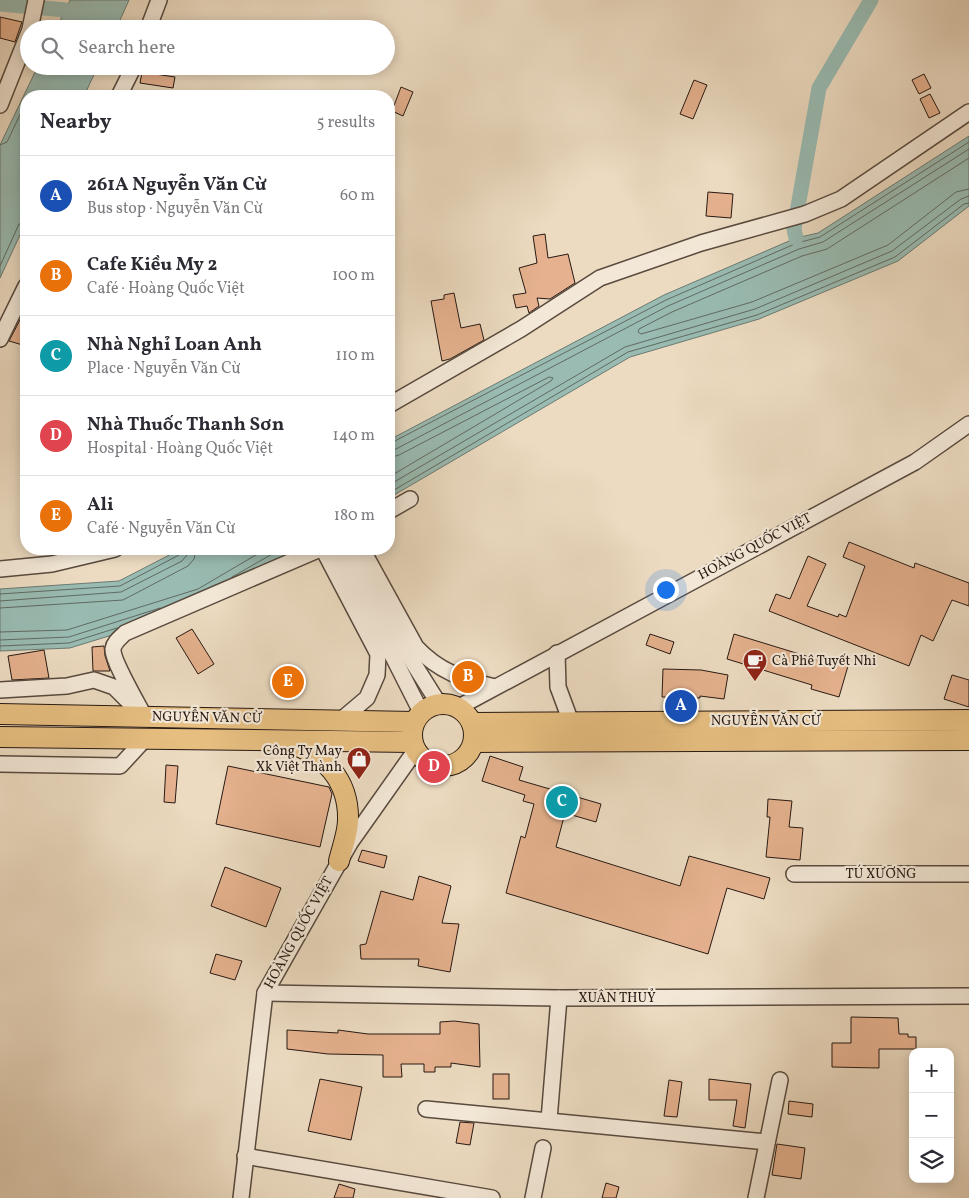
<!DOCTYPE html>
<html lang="en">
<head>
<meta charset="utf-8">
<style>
	:root { --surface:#fff; --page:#f7f7f7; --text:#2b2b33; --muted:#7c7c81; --line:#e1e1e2; --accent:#8f2418 }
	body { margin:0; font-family:Vollkorn,serif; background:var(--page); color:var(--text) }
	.controls { position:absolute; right:15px; bottom:15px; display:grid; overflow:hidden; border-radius:10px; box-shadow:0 2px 12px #0003 }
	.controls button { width:45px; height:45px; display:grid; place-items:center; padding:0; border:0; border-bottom:1px solid var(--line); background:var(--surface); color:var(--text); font:25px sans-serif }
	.you { position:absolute; left:665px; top:589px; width:18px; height:18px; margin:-12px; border:4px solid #fff; border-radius:50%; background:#1a73e8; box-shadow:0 0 0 8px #1a73e833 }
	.badge { display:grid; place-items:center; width:32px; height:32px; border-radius:50%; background:var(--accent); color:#fff; font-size:16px; font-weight:700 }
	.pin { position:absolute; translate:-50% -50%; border:2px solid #fff; box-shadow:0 1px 5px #0006 }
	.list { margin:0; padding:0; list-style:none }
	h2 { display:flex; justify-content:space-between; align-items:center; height:65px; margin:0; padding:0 20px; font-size:21px }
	h2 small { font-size:16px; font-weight:400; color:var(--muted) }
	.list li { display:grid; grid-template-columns:32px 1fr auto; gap:15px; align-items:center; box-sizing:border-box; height:80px; padding:0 20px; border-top:1px solid var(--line) }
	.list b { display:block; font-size:19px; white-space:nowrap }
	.list p { margin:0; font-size:16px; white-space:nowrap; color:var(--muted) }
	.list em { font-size:16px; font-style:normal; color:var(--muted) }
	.icon { flex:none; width:28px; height:28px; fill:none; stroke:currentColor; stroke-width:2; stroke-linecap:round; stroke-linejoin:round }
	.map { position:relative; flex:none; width:969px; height:1198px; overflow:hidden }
	.search { position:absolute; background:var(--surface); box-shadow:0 2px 12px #0003; left:20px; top:20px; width:375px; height:55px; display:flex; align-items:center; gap:12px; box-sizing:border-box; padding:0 18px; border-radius:28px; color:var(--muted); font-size:19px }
	.panel { position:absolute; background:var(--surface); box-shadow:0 2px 12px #0003; left:20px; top:90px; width:375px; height:465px; border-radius:20px }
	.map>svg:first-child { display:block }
	.water { fill:#99bbb2; stroke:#6b7a72 }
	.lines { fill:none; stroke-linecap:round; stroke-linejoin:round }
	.shore { stroke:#606a62; stroke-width:1 }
	.canal { stroke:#99bbb2; stroke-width:15 }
	.building { fill:#e5b18e; stroke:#271913 }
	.minor-casing { stroke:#584a3e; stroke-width:18 }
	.major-casing { stroke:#271913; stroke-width:22 }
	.minor { stroke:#f3e8d7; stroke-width:15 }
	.major { stroke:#e6be80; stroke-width:20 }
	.labels { text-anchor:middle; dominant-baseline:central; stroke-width:4.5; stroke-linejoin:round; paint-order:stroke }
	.street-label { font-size:14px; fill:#271913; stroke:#f3e8d7 }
	.poi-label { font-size:14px; fill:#271913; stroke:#f3e8d7; text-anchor:start }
</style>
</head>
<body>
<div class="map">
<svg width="969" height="1198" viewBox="0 0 969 1198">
	<rect width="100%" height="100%" fill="#ecdbc1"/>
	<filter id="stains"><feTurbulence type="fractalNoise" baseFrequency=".004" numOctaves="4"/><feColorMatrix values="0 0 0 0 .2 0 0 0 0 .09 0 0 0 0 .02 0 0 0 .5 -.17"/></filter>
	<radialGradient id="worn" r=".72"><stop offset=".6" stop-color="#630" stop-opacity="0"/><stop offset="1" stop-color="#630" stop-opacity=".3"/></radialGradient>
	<g class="water">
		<path d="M70 0H129L116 29H56Z"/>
		<path d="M38 66H98L84 96H26V222L0 278V145Z"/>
		<path d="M969 136V206L898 261 759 319 630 357 389 498V440L664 295 796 238 818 233Z"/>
		<path d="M181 549H303L206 606 70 648 0 651V589L119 581Z"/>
	</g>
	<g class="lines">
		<g class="shore">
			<path d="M0 145 7 142 26 102"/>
			<path d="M969 158 827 249 802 256 672 312 639 329 638 332 641 334 752 302 888 245 956 192 969 189"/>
			<path d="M0 266 19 224 26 221"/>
			<path d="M389 444 666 300 797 243 820 237 969 142"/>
			<path d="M389 450 396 449 668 306 799 249 823 242 969 149"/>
			<path d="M389 458 399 455 549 377 553 378 551 381 389 477"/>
			<path d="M389 485 625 347 755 309 892 251 961 199 969 196"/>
			<path d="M389 493 628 352 757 315 895 257 964 204 969 203"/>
			<path d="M232 577 281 549"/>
			<path d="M0 594 120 586 179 555 182 549"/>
			<path d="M0 601 121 592 182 561 187 555 188 549"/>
			<path d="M0 608 123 600 188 566 194 559 196 549"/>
			<path d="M0 632 67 630 198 589 266 549"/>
			<path d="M0 640 69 637 160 608"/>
			<path d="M0 646 69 643 117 628"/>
		</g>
		<g class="canal">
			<path d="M0 4 65 10"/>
			<path d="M796 238 794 229 819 88 871 0"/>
		</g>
	</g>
	<g class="building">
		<path d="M0 17 22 22 15 42 0 38Z"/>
		<path d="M142 72 175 77 173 88 140 83Z"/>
		<path d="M924 74 931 88 919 94 912 80Z"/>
		<path d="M694 80 707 85 693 119 680 114Z"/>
		<path d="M401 87 413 92 403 116 392 111Z"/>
		<path d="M930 94 940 113 929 118 920 99Z"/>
		<path d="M708 192 733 194 731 218 706 216Z"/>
		<path d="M545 234 548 258 568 254 575 283 550 299 537 298 539 306 529 313 527 306 516 308 513 295 526 293 519 268 537 263 533 236Z"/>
		<path d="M454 293 461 328 480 324 484 340 450 359 442 361 431 301 444 299V295Z"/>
		<path d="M22 316 26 318V346L9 341Z"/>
		<path d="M849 542 914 568 915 563 969 583V606L952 600 933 641 921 635 909 666 769 611 776 594 790 599 808 556 826 564 807 606 838 617 839 614 846 617 865 566 843 557Z"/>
		<path d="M192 629 214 664 198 674 176 638Z"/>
		<path d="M650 634 674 642 670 654 646 645Z"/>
		<path d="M734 634 819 660V658L848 666 839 697 811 689 812 685 727 659Z"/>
		<path d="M104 646 105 656 110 671H93L92 647Z"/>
		<path d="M44 650 49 678 12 680 8 656Z"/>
		<path d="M663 669 701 670 728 675 724 699 700 696V698L662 697Z"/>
		<path d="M952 675 969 680V707L944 699Z"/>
		<path d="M490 756 523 767 519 780 601 804 596 822 565 813 556 847 680 886 689 856 770 878 764 899 727 888 708 954 506 893 521 836 525 838 534 804 523 801 525 795 482 781Z"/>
		<path d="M166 765 178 766 175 803 164 802Z"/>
		<path d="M228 766 329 787 332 794 320 847 216 824Z"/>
		<path d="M768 799 792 801 789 827 803 828 800 860 766 857 770 817H767Z"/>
		<path d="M362 850 387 856 384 868 358 861Z"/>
		<path d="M225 867 281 888 266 927 211 906Z"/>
		<path d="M419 876 451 886 442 923 459 924 450 972 418 966 419 959H361L360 945 366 944 381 891 413 900Z"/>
		<path d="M216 954 242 961 235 980 210 973Z"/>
		<path d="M851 1017 898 1018 899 1034H908V1037H916V1049H879V1068L832 1067V1043H851Z"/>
		<path d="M454 1021 479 1024 480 1067 451 1063V1067H435V1072H424V1064H401L402 1077H383V1055L328 1054 287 1049V1030L338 1033V1030L368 1034H440V1022Z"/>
		<rect x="493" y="1074" width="16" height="25"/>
		<path d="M320 1079 362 1087 351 1140 308 1131Z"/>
		<path d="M709 1079 751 1084 745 1128 733 1126 737 1100H709Z"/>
		<path d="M669 1080 682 1082 677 1117 664 1116Z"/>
		<path d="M789 1101 813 1104 812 1117 788 1114Z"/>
		<path d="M460 1122 474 1123 470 1145 456 1143Z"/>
		<path d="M777 1144 805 1148 801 1179 772 1175Z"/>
		<path d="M606 1183 619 1187 616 1198H602Z"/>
		<path d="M339 1184 355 1189 353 1198H334Z"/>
	</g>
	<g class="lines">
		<defs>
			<g id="minor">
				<path d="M30 29 36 0"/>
				<path d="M148 29 159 0"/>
				<path d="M119 96 134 66"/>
				<path d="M0 105 29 32"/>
				<path d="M0 339 26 286"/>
				<path d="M389 405 521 329 600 278 701 243 805 214 841 199 969 112"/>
				<path d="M389 511 410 499"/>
				<path d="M323 549 378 654 377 675 367 698 341 720"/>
				<path d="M334 549 379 629 421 712"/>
				<path d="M347 549 390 626 439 704"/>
				<path d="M362 549 416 647C438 671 464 680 495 687"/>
				<path d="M0 569 52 564 115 549"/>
				<path d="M557 653 558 687 571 722"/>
				<path d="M0 690 67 686 94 680 114 687 134 707"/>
				<path d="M459 707 915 462 969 424"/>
				<path d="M144 716C138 704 112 660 113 649 114 642 120 638 125 633L320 549"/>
				<path d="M0 764 120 766 144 740"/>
				<path d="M794 874H969"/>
				<path d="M265 993 559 998 969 996"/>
				<path d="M426 1109 767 1142"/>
				<path d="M549 1120 559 998"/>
				<path d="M245 1156 492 1198"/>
				<path d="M241 1198 265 993 350 843 415 751"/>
				<path d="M533 1198 543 1148"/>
				<path d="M756 1198 780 1080"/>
			</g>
			<g id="major">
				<circle cx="443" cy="735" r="31"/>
				<path d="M0 714 414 722"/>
				<path d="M472 723 969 720"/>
				<path d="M0 737 412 742"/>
				<path d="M474 742 969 740"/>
				<path d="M289 743C325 754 349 781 348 820 348 833 342 848 339 861"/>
			</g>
		</defs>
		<use href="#minor" class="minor-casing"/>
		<use href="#major" class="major-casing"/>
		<use href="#minor" class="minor"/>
		<use href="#major" class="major"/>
	</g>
	<defs>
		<symbol id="cafe-pin" viewBox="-11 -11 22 30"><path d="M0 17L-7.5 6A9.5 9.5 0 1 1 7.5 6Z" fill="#8f2418" stroke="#f3e8d7"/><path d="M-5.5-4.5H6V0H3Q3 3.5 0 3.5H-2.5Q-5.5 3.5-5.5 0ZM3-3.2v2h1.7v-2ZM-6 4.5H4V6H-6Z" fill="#fff"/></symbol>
		<symbol id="shop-pin" viewBox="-11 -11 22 30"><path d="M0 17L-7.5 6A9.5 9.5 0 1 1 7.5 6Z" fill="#8f2418" stroke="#f3e8d7"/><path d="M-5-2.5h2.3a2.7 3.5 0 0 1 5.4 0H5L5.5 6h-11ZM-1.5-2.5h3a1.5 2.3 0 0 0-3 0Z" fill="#fff"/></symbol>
	</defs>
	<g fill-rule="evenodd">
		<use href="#cafe-pin" x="741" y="647" width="28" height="38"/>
		<use href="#shop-pin" x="345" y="745" width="28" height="38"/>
	</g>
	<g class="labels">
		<g class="street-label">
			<text transform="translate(755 547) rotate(-28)">HOÀNG QUỐC VIỆT</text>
			<text transform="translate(207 718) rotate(1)">NGUYỄN VĂN CỪ</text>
			<text x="766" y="721">NGUYỄN VĂN CỪ</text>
			<text x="881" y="874">TÚ XƯƠNG</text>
			<text transform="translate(299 933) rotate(-61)">HOÀNG QUỐC VIỆT</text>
			<text x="617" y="998">XUÂN THUỶ</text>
		</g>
		<g class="poi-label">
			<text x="772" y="661">Cà Phê Tuyết Nhi</text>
			<text x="342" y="751" text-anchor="end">Công Ty May<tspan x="342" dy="16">Xk Việt Thành</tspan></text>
		</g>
	</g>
	<rect width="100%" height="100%" filter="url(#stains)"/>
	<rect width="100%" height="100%" fill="url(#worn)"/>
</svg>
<div class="controls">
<button>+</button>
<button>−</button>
<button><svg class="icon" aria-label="layers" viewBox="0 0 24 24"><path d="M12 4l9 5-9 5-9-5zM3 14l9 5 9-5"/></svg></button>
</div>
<div class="you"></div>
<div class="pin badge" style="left:681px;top:706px;background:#1a4fb4">A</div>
<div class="pin badge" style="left:468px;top:677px;background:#e8710a">B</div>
<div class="pin badge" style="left:562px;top:802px;background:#0f9aa8">C</div>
<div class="pin badge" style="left:434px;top:767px;background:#e0444e">D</div>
<div class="pin badge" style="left:288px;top:682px;background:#e8710a">E</div>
<div class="search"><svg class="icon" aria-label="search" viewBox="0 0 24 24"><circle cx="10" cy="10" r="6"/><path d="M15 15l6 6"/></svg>Search here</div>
<section class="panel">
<h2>Nearby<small>5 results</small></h2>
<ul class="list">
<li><span class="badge" style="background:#1a4fb4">A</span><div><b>261A Nguyễn Văn Cừ</b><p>Bus stop · Nguyễn Văn Cừ</p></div><em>60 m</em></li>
<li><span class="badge" style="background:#e8710a">B</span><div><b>Cafe Kiều My 2</b><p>Café · Hoàng Quốc Việt</p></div><em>100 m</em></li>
<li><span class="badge" style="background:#0f9aa8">C</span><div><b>Nhà Nghỉ Loan Anh</b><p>Place · Nguyễn Văn Cừ</p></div><em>110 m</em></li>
<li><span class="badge" style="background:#e0444e">D</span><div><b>Nhà Thuốc Thanh Sơn</b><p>Hospital · Hoàng Quốc Việt</p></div><em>140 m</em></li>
<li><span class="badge" style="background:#e8710a">E</span><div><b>Ali</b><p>Café · Nguyễn Văn Cừ</p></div><em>180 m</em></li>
</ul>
</section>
</div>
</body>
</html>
